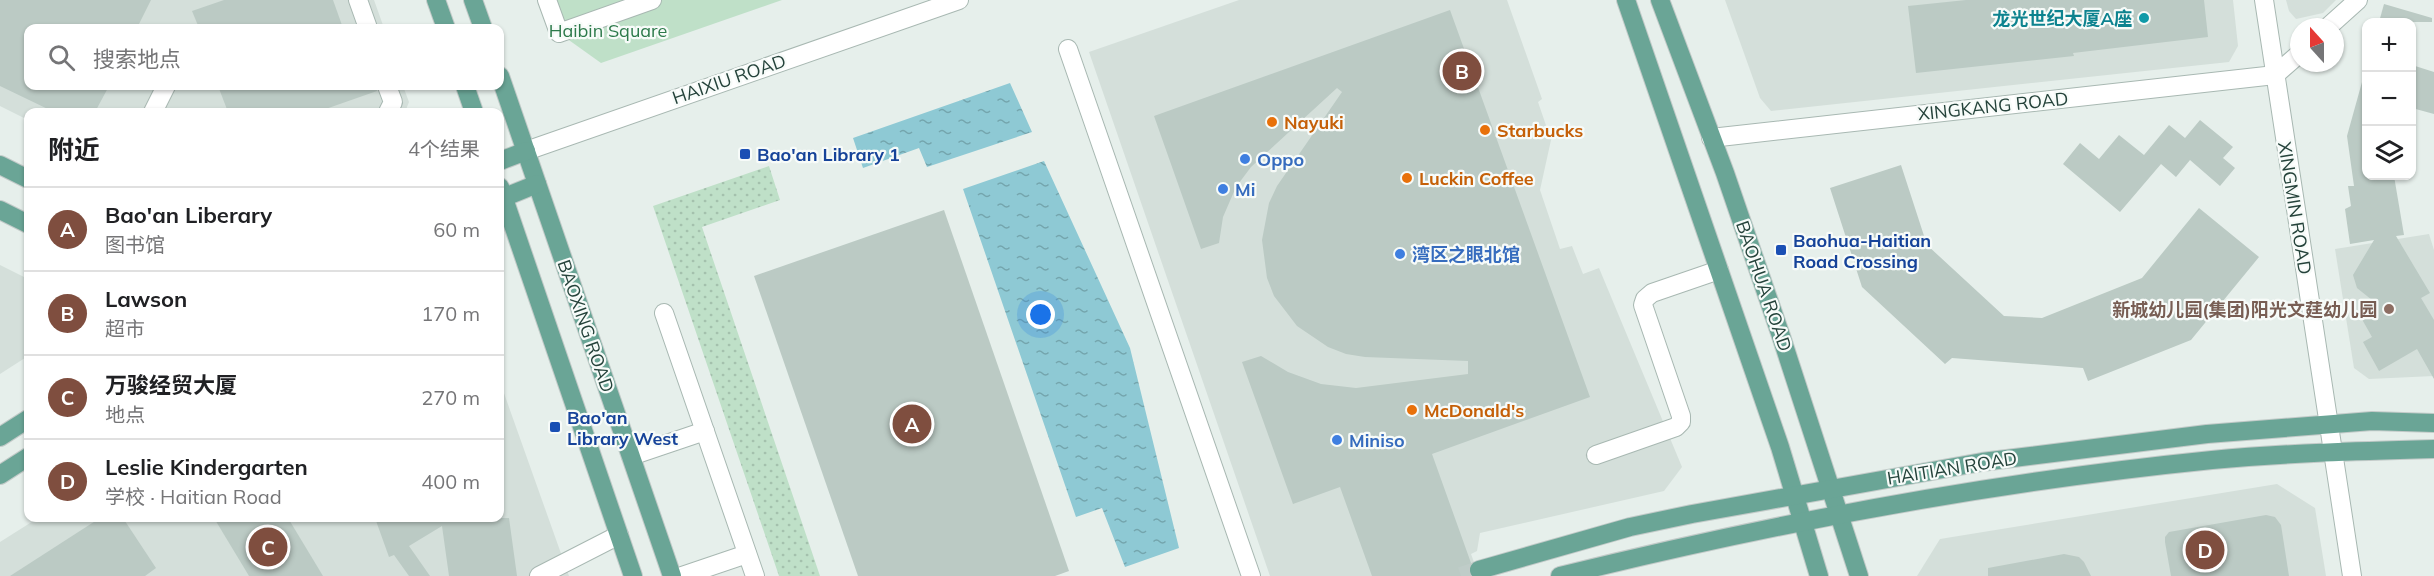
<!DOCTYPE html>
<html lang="zh">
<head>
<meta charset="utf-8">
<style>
	:root { --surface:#fff; --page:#f2f2f2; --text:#202124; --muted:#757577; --line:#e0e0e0; --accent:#7f4e3f }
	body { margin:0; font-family:Mulish,"Noto Sans SC",sans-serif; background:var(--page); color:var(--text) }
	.controls { position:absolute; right:18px; top:18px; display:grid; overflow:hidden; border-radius:12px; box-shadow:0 2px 4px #0004 }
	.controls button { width:54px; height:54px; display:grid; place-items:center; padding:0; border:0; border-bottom:2px solid var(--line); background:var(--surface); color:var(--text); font:30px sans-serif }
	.compass { position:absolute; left:2290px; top:18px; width:54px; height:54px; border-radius:50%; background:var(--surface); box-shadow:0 2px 4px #0004; rotate:339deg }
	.you { position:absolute; left:1041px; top:315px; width:21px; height:21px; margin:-15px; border:4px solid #fff; border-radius:50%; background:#1a73e8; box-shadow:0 0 0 9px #1a73e833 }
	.badge { display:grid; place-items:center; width:39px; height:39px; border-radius:50%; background:var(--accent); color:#fff; font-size:20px; font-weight:700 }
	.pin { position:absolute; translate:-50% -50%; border:3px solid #fff; box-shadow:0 2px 6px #0006 }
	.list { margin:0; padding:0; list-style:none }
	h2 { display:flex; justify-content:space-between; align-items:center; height:78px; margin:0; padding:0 24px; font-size:26px }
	h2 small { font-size:20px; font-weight:400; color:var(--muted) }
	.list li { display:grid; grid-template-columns:39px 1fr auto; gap:18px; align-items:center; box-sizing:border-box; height:84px; padding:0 24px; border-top:2px solid var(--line) }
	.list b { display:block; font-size:22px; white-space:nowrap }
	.list p { margin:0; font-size:20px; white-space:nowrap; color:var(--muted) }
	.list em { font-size:20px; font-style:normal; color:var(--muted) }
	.icon { flex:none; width:33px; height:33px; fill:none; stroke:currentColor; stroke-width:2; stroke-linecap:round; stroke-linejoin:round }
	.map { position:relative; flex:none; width:2434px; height:576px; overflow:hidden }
	.search { position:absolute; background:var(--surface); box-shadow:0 2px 4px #0004; left:24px; top:24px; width:480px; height:66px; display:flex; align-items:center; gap:15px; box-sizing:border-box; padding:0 21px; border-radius:12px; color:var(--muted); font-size:22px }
	.panel { position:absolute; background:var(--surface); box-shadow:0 2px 4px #0004; left:24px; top:108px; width:480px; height:414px; border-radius:12px }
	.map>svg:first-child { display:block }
	.built { fill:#d4dfda }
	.grass { fill:url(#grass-dots) }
	.green { fill:#bfe0c8 }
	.water { fill:url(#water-ripples) }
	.building { fill:#bbcac4 }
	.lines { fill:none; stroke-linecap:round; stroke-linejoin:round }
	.major-tunnel { stroke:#bfccc8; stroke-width:18; stroke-dasharray:18 9; stroke-linecap:butt }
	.minor-casing { stroke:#a8b8b2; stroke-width:20 }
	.major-casing { stroke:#c2cac8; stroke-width:20 }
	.minor { stroke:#fff; stroke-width:18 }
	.major { stroke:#6aa596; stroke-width:18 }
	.culture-dot { fill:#0f9aa8; stroke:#f7fbf9; stroke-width:2 }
	.food-dot { fill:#e8710a; stroke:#f7fbf9; stroke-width:2 }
	.transit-dot { fill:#1a4fb4; stroke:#f7fbf9; stroke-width:2 }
	.shop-dot { fill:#3f7fe0; stroke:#f7fbf9; stroke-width:2 }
	.education-dot { fill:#8d6e63; stroke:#f7fbf9; stroke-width:2 }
	.labels { text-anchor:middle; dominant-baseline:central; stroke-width:4.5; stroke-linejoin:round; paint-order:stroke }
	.culture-label { font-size:18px; font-weight:bold; fill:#0d838f; stroke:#f7fbf9; text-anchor:end }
	.park-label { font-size:18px; fill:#2d7a4b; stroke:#f7fbf9 }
	.street-label { font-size:18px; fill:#24423a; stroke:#f7fbf9 }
	.food-label { font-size:18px; font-weight:bold; fill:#c56008; stroke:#f7fbf9; text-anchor:start }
	.transit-label { font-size:18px; font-weight:bold; fill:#164399; stroke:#f7fbf9; text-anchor:start }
	.shop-label { font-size:18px; font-weight:bold; fill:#366cbe; stroke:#f7fbf9; text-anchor:start }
	.education-label { font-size:18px; font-weight:bold; fill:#785e54; stroke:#f7fbf9; text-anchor:end }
</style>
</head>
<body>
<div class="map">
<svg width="2434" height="576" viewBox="0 0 2434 576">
	<defs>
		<pattern id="grass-dots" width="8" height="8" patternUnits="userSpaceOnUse" patternTransform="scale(1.5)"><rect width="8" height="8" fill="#bfe0c8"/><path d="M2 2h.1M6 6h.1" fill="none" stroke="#a4c1ad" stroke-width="1.8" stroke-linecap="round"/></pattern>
		<pattern id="water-ripples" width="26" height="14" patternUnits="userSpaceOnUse" patternTransform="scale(1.5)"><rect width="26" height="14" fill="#8ec9d4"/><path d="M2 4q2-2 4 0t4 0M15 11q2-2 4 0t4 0" fill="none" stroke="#74a5ad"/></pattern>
	</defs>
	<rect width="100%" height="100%" fill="#e6efeb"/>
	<g class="built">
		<path d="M0 0H374L384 28H28V86H403L409 102 405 112H28V120L0 106Z"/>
		<path d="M1239 0H1507L1542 99 1538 102 1551 140 1540 190 1560 249 1572 246 1583 274 1599 268 1682 467 1664 491 1480 533 1477 551 1471 554 1479 576H1270L1089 52Z"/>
		<path d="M1725 0H2233L2238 46 2229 62 1771 111 1760 98Z"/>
		<path d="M2286 0H2336L2323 13 2296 19 2289 11Z"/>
		<path d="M2429 234 2434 250V376L2369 379 2354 368 2335 249Z"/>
		<path d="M0 265 28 279V356L0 374Z"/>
		<path d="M500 382 569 576H0V542L38 518H500Z"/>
		<path d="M2277 484 2315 508 2326 576H1917L1940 539Z"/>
	</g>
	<path class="grass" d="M769 166 780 200 702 227 820 576H779L653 206Z"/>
	<path class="green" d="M547 0H782L601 63 559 33Z"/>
	<g class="water">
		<path d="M1010 83 1032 132 927 167 919 148 863 168 853 138Z"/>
		<path d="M1044 161 1130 348 1179 548 1125 567 1102 508 1076 517 963 189Z"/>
	</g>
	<g class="building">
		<path d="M0 0H151L137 28H28V86H109L95 112H54L0 86Z"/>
		<path d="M224 0H333L343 28H199L192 11Z"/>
		<path d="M1966 0H2204L2208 37 2073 53 2074 56 1916 73 1908 6Z"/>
		<path d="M2384 4 2432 18V22H2379Z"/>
		<path d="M1450 10 1590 397 1432 454 1471 563 1468 568 1470 576H1372L1340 487 1293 504 1242 362 1261 356 1288 372 1321 384 1356 388 1468 374V361L1365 357 1346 354 1328 347 1297 326 1274 296 1267 278 1262 240 1269 203 1277 186 1342 92 1337 88 1251 167 1236 187 1223 217 1219 243 1201 249 1154 116Z"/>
		<path d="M2412 65 2434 72V114L2412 108Z"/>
		<path d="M2362 82 2367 83V176H2394L2404 235 2396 236 2430 293 2421 298 2434 320V379L2417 349 2379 371 2363 342 2372 337 2359 314 2377 304 2357 288 2353 275 2374 240 2350 244 2345 209 2351 206 2348 186H2354L2347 136Z"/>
		<path d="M218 86H376L377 91 317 112H228Z"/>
		<path d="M2200 120 2233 147 2223 158 2235 168 2220 186 2190 160 2176 177 2161 164 2120 212 2063 164 2080 143 2099 159 2119 135 2144 155 2169 125 2185 138Z"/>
		<path d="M1901 165 1927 245 2004 316 2042 318 2142 278 2199 208 2259 257 2191 340 2088 381 2083 368 1952 358 1945 364 1862 287 1830 188Z"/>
		<path d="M944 210 1069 571 1055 576H858L754 276Z"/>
		<path d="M2266 515 2275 517 2281 525 2289 576H2171L2165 542V537L2169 532Z"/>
		<path d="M100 518H123L156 568 145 576H10Z"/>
		<path d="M214 518H288L323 576H249Z"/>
		<path d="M375 518H509L517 576H449L442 526 409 546 430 576H409L394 555 389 557Z"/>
		<path d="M2064 554 2079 557 2084 562 2091 576H1988V568Z"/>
	</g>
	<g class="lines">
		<path class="major-tunnel" d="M1461 576 1479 570"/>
		<defs>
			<g id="minor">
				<path d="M358 0 368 28"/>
				<path d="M547 0 559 33 652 0"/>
				<path d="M2264 0 2352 576"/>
				<path d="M2328 27 2358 0"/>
				<path d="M1068 49 1251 576"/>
				<path d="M387 86 393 102 388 112"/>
				<path d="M153 112 166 86"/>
				<path d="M1711 138 2275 75 2299 54"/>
				<path d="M526 151 959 0"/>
				<path d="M664 313 755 576"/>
				<path d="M1596 455 1676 427 1681 422V416L1643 305 1645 299 1652 293 1719 270"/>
				<path d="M631 456 705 431"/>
				<path d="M539 576 619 535"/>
				<path d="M682 576 747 554"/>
			</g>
			<g id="major">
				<path d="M436 0 446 28"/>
				<path d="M473 0 483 28"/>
				<path d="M1626 0 1780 447 1819 576"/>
				<path d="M1660 0 1725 173 1781 336 1859 576"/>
				<path d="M500 76 672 576"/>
				<path d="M465 86 474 112"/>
				<path d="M500 161 526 151"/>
				<path d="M0 165 28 179"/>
				<path d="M500 187 633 576"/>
				<path d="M500 199 537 184"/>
				<path d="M0 210 28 224"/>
				<path d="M0 437 28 419"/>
				<path d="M0 475 28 457"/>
				<path d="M1479 570 1630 527 1692 514 1982 462 2207 434 2372 421 2434 423"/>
				<path d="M1560 576C1774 523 1992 482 2212 460 2286 453 2360 451 2434 449"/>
			</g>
		</defs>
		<use href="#minor" class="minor-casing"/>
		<use href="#major" class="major-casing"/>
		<use href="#minor" class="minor"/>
		<use href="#major" class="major"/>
	</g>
	<circle class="culture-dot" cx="2144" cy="18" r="6"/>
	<g class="food-dot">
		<circle cx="1272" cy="122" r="6"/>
		<circle cx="1485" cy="130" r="6"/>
		<circle cx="1407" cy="178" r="6"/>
		<circle cx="1412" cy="410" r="6"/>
	</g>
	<g class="transit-dot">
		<rect x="739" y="148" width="12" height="12" rx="3"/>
		<rect x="1775" y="244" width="12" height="12" rx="3"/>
		<rect x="549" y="421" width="12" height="12" rx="3"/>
	</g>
	<g class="shop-dot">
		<circle cx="1245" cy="159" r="6"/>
		<circle cx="1223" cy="189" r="6"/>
		<circle cx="1400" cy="254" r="6"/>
		<circle cx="1337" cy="440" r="6"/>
	</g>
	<circle class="education-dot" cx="2389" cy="309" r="6"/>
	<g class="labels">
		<g class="culture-label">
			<text x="2132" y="18">龙光世纪大厦A座</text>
		</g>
		<g class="park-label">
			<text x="608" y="30">Haibin Square</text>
		</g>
		<g class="street-label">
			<text transform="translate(729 79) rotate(-19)">HAIXIU ROAD</text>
			<text transform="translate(1993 106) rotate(-6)">XINGKANG ROAD</text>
			<text transform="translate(2295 208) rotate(81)">XINGMIN ROAD</text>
			<text transform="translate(1764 286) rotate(71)">BAOHUA ROAD</text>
			<text transform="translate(586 326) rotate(71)">BAOXING ROAD</text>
			<text transform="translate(1952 468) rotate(-9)">HAITIAN ROAD</text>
		</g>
		<g class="food-label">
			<text x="1284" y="122">Nayuki</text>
			<text x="1497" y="130">Starbucks</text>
			<text x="1419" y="178">Luckin Coffee</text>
			<text x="1424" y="410">McDonald's</text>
		</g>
		<g class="transit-label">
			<text x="757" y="154">Bao'an Library 1</text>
			<text x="1793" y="240">Baohua-Haitian<tspan x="1793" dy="21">Road Crossing</tspan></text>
			<text x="567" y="417">Bao'an<tspan x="567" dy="21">Library West</tspan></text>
		</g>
		<g class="shop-label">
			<text x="1257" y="159">Oppo</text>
			<text x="1235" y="189">Mi</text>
			<text x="1412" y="254">湾区之眼北馆</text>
			<text x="1349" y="440">Miniso</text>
		</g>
		<g class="education-label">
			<text x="2377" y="309">新城幼儿园(集团)阳光文莛幼儿园</text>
		</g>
	</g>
</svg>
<div class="controls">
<button>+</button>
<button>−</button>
<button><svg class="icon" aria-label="layers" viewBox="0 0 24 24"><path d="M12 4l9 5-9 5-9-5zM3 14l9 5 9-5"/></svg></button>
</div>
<svg class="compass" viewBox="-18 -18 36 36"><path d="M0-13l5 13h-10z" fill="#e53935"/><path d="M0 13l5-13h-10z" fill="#757577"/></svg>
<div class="you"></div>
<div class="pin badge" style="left:912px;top:424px">A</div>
<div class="pin badge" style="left:1462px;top:71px">B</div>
<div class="pin badge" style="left:268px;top:547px">C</div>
<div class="pin badge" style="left:2205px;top:550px">D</div>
<div class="search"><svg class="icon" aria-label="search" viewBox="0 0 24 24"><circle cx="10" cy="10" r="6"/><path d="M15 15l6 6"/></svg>搜索地点</div>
<section class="panel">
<h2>附近<small>4个结果</small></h2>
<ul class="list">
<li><span class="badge">A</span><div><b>Bao'an Liberary</b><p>图书馆</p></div><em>60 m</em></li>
<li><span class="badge">B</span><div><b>Lawson</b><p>超市</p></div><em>170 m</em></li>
<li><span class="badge">C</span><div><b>万骏经贸大厦</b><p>地点</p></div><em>270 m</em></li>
<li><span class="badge">D</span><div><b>Leslie Kindergarten</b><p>学校 · Haitian Road</p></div><em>400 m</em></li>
</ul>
</section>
</div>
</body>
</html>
